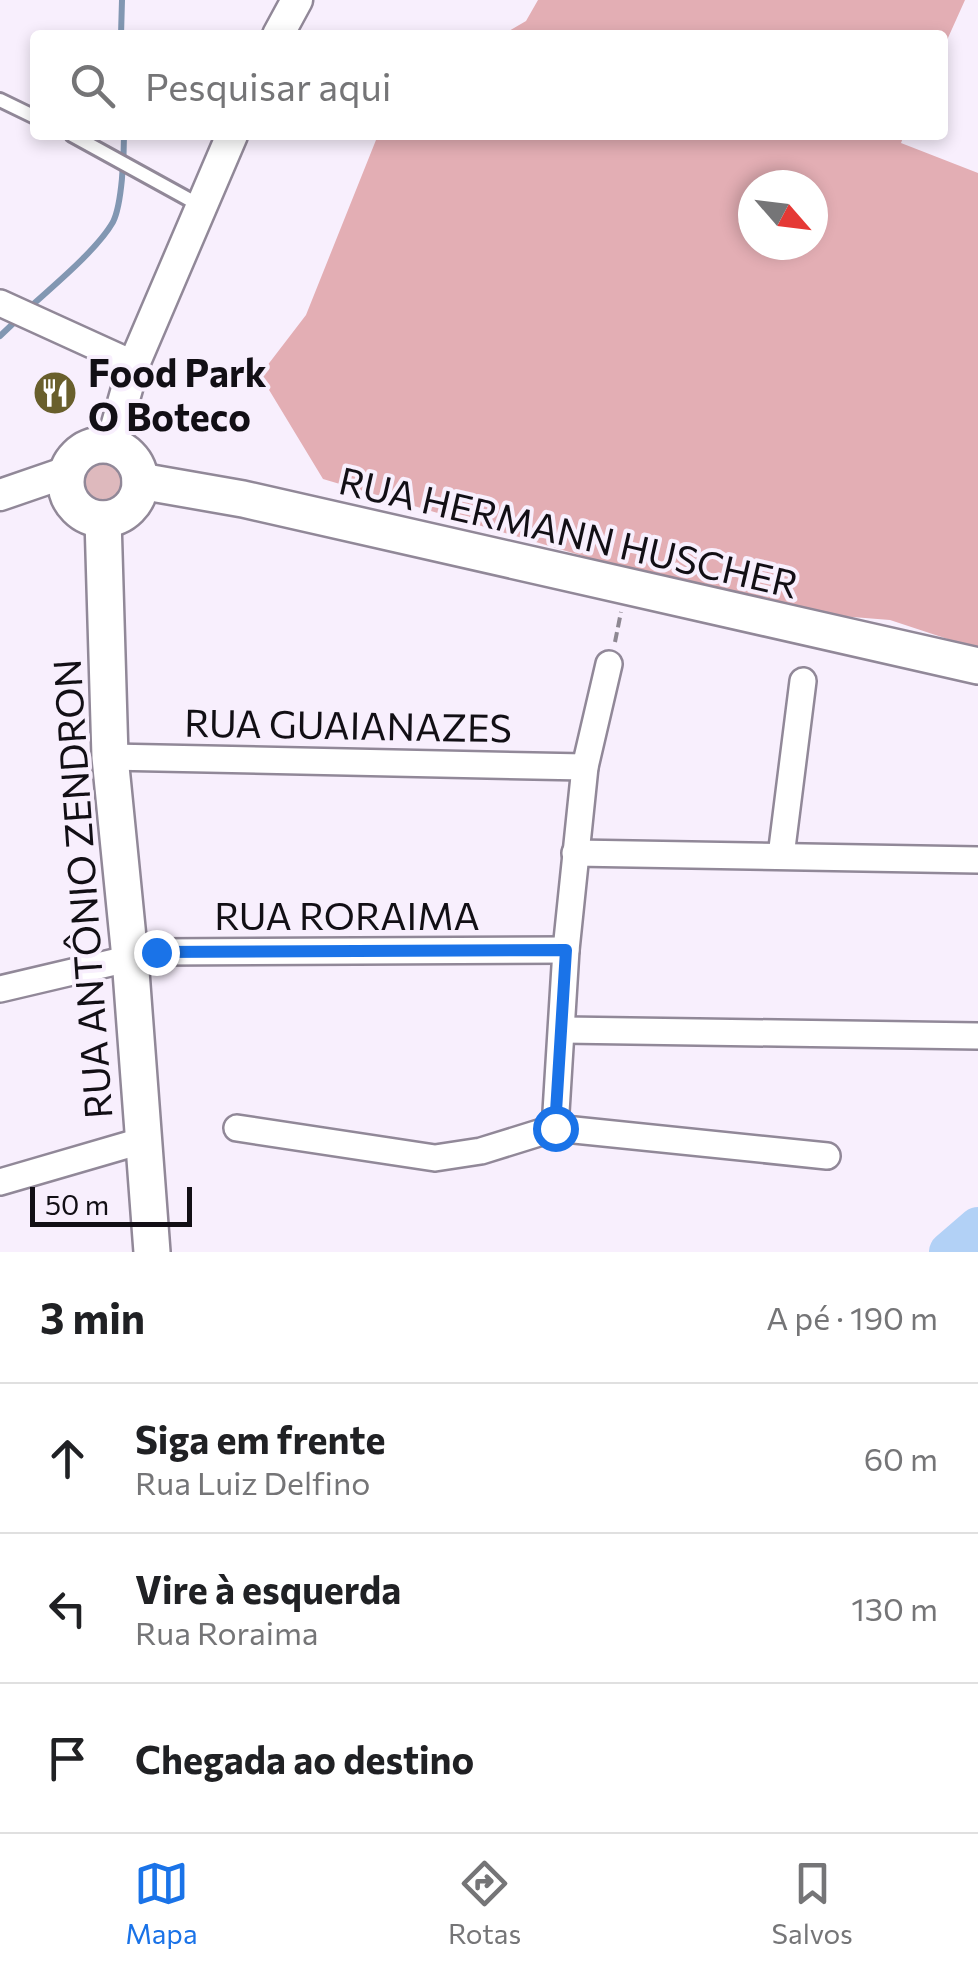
<!DOCTYPE html>
<html lang="pt">
<head>
<meta charset="utf-8">
<style>
	:root { --surface:#fff; --page:#f6f6f6; --text:#202124; --muted:#757577; --line:#e0e0e0; --accent:#1a73e8 }
	body { margin:0; font-family:Commissioner,sans-serif; background:var(--page); color:var(--text) }
	.compass { position:absolute; left:738px; top:170px; width:90px; height:90px; border-radius:50%; background:var(--surface); box-shadow:0 5px 15px #0003; rotate:118deg }
	.scale { position:absolute; left:30px; bottom:25px; width:162px; box-sizing:border-box; padding-left:10px; border:5px solid #120f15; border-top:0; font-size:28px; line-height:35px; white-space:nowrap; color:#120f15; -webkit-text-stroke:8px #f8effd; paint-order:stroke }
	.stop { position:absolute; width:30px; height:30px; margin:-22px; border:8px solid #1a73e8; border-radius:50%; background:#fff }
	.stop.end { background:#1a73e8; border-color:#fff; box-shadow:0 2px 10px #0008 }
	.list { margin:0; padding:0; list-style:none }
	h2 { display:flex; justify-content:space-between; align-items:center; height:130px; margin:0; padding:0 40px; font-size:42px }
	h2 small { font-size:32px; font-weight:400; color:var(--muted) }
	.list li { display:grid; grid-template-columns:65px 1fr auto; gap:30px; align-items:center; box-sizing:border-box; height:150px; padding:0 40px; border-top:2px solid var(--line) }
	.list b { display:block; font-size:38px; white-space:nowrap }
	.list p { margin:0; font-size:32px; white-space:nowrap; color:var(--muted) }
	.list em { font-size:32px; font-style:normal; color:var(--muted) }
	.icon { flex:none; width:55px; height:55px; fill:none; stroke:currentColor; stroke-width:2; stroke-linecap:round; stroke-linejoin:round }
	.map { position:relative; flex:none; width:978px; height:1252px; overflow:hidden }
	.search { position:absolute; background:var(--surface); box-shadow:0 5px 15px #0003; left:30px; right:30px; top:30px; height:110px; display:flex; align-items:center; gap:25px; box-sizing:border-box; padding:0 35px; border-radius:10px; color:var(--muted); font-size:38px }
	.sheet { height:580px; background:var(--surface) }
	nav { display:flex; justify-content:space-around; align-items:center; box-sizing:border-box; height:140px; border-top:2px solid var(--line); background:var(--surface); font-size:28px; color:var(--muted) }
	nav a { display:grid; justify-items:center; gap:5px }
	nav .on { color:var(--accent) }
	.map>svg:first-child { display:block }
	.green { fill:#deb9bd }
	.forest { fill:#e3aeb4; fill-rule:evenodd }
	.lines { fill:none; stroke-linecap:round; stroke-linejoin:round }
	.stream { stroke:#8297b2; stroke-width:6 }
	.river { stroke:#b2d1f6; stroke-width:40 }
	.service-casing { stroke:#918898; stroke-width:18 }
	.minor-casing { stroke:#918898; stroke-width:30 }
	.tertiary-casing { stroke:#918898; stroke-width:35 }
	.secondary-casing { stroke:#918898; stroke-width:40 }
	.path { stroke:#8e8892; stroke-width:4; stroke-dasharray:10 5; stroke-linecap:butt }
	.service { stroke:#fff; stroke-width:12 }
	.minor { stroke:#fff; stroke-width:25 }
	.tertiary { stroke:#fff; stroke-width:30 }
	.secondary { stroke:#fff; stroke-width:35 }
	.route { stroke:#1a73e8; stroke-width:12 }
	.labels { text-anchor:middle; dominant-baseline:central; stroke-width:8; stroke-linejoin:round; paint-order:stroke }
	.poi-label { font-size:38px; font-weight:bold; fill:#120f15; stroke:#f8effd; text-anchor:start }
	.street-label { font-size:38px; fill:#120f15; stroke:#f8effd }
</style>
</head>
<body>
<div class="map">
<svg width="978" height="1252" viewBox="0 0 978 1252">
	<rect width="100%" height="100%" fill="#f8effd"/>
	<circle class="green" cx="103" cy="482" r="24"/>
	<g class="forest">
		<path d="M538 0H965L943 49V35H502L526 21Z"/>
		<path d="M378 135H904L901 143 978 173V649L890 620 765 610 323 479 260 375 306 315ZM753 185H813V245H753Z"/>
	</g>
	<g class="lines">
		<g class="stream">
			<path d="M121 35 122 0"/>
			<path d="M29 308C53 286 97 250 113 222 122 204 124 156 124 135"/>
			<path d="M0 336 20 317"/>
		</g>
		<path class="river" d="M949 1252 978 1227"/>
		<defs>
			<g id="service">
				<path d="M0 100 35 117"/>
				<path d="M72 135 201 206"/>
			</g>
			<g id="minor">
				<path d="M0 303 134 364"/>
				<path d="M110 757 585 767"/>
				<path d="M575 853 978 860"/>
				<path d="M781 856 803 681"/>
				<path d="M0 989 157 952 566 950"/>
				<path d="M564 1030 978 1036"/>
				<path d="M237 1128 435 1158 481 1151 555 1128 827 1156"/>
				<path d="M555 1128 566 950 585 767 609 664"/>
				<path d="M0 1182 141 1141"/>
			</g>
			<g id="tertiary">
				<path d="M278 35 297 0"/>
				<path d="M111 445 134 364 232 135"/>
				<path d="M0 495 67 472"/>
			</g>
			<g id="secondary">
				<circle cx="103" cy="482" r="37"/>
				<path d="M140 481 243 499 978 666"/>
				<path d="M103 519 110 757 130 958 152 1252"/>
			</g>
		</defs>
		<use href="#service" class="service-casing"/>
		<use href="#minor" class="minor-casing"/>
		<use href="#tertiary" class="tertiary-casing"/>
		<use href="#secondary" class="secondary-casing"/>
		<path class="path" d="M615 642 621 612"/>
		<use href="#service" class="service"/>
		<use href="#minor" class="minor"/>
		<use href="#tertiary" class="tertiary"/>
		<use href="#secondary" class="secondary"/>
	</g>
	<g class="lines">
		<path class="route" d="M156 952 566 950 555 1128"/>
	</g>
	<defs>
		<symbol id="restaurant-disc" viewBox="-11 -11 22 22"><circle r="9.5" fill="#695f2c" stroke="#f8effd"/><path d="M-5-6h1v4h1v-4h1v4h1v-4h1v5L-1.5 .5V6h-2V.5L-5-1ZM5-6V6H3V1.5H1.5Q1.5-4 5-6Z" fill="#fff"/></symbol>
	</defs>
	<g fill-rule="evenodd">
		<use href="#restaurant-disc" x="30" y="368" width="50" height="50"/>
	</g>
	<g class="labels">
		<g class="poi-label">
			<text x="88" y="371">Food Park<tspan x="88" dy="44">O Boteco</tspan></text>
		</g>
		<g class="street-label">
			<text transform="translate(569 531) rotate(13)">RUA HERMANN HUSCHER</text>
			<text transform="translate(348 724) rotate(1)">RUA GUAIANAZES</text>
			<text transform="translate(81 889) rotate(-94)">RUA ANTÔNIO ZENDRON</text>
			<text x="347" y="914">RUA RORAIMA</text>
		</g>
	</g>
</svg>
<svg class="compass" viewBox="-18 -18 36 36"><path d="M0-13l5 13h-10z" fill="#e53935"/><path d="M0 13l5-13h-10z" fill="#757577"/></svg>
<div class="scale">50 m</div>
<div class="stop" style="left:555px;top:1128px"></div>
<div class="stop end" style="left:156px;top:952px"></div>
<div class="search"><svg class="icon" aria-label="search" viewBox="0 0 24 24"><circle cx="10" cy="10" r="6"/><path d="M15 15l6 6"/></svg>Pesquisar aqui</div>
</div>
<section class="sheet">
<h2>3 min<small>A pé · 190 m</small></h2>
<ul class="list">
<li><svg class="icon" aria-label="ahead" viewBox="0 0 24 24"><path d="M12 20V5M6 11l6-6 6 6"/></svg><div><b>Siga em frente</b><p>Rua Luiz Delfino</p></div><em>60 m</em></li>
<li><svg class="icon" aria-label="left" viewBox="0 0 24 24"><path d="M17 20v-9H6M10 6l-5 5 5 5"/></svg><div><b>Vire à esquerda</b><p>Rua Roraima</p></div><em>130 m</em></li>
<li><svg class="icon" aria-label="arrive" viewBox="0 0 24 24"><path d="M6 21V4h12l-3 4 3 4H6"/></svg><div><b>Chegada ao destino</b></div></li>
</ul>
</section>
<nav>
<a class="on"><svg class="icon" aria-label="map" viewBox="0 0 24 24"><path d="M3 6l6-2 6 2 6-2v14l-6 2-6-2-6 2zM9 4v14M15 6v14"/></svg>Mapa</a>
<a><svg class="icon" aria-label="directions" viewBox="0 0 24 24"><path d="M12 3l9 9-9 9-9-9zM9 14v-3h6M13 9l2 2-2 2"/></svg>Rotas</a>
<a><svg class="icon" aria-label="saved" viewBox="0 0 24 24"><path d="M7 4h10v16l-5-4-5 4z"/></svg>Salvos</a>
</nav>
</body>
</html>
